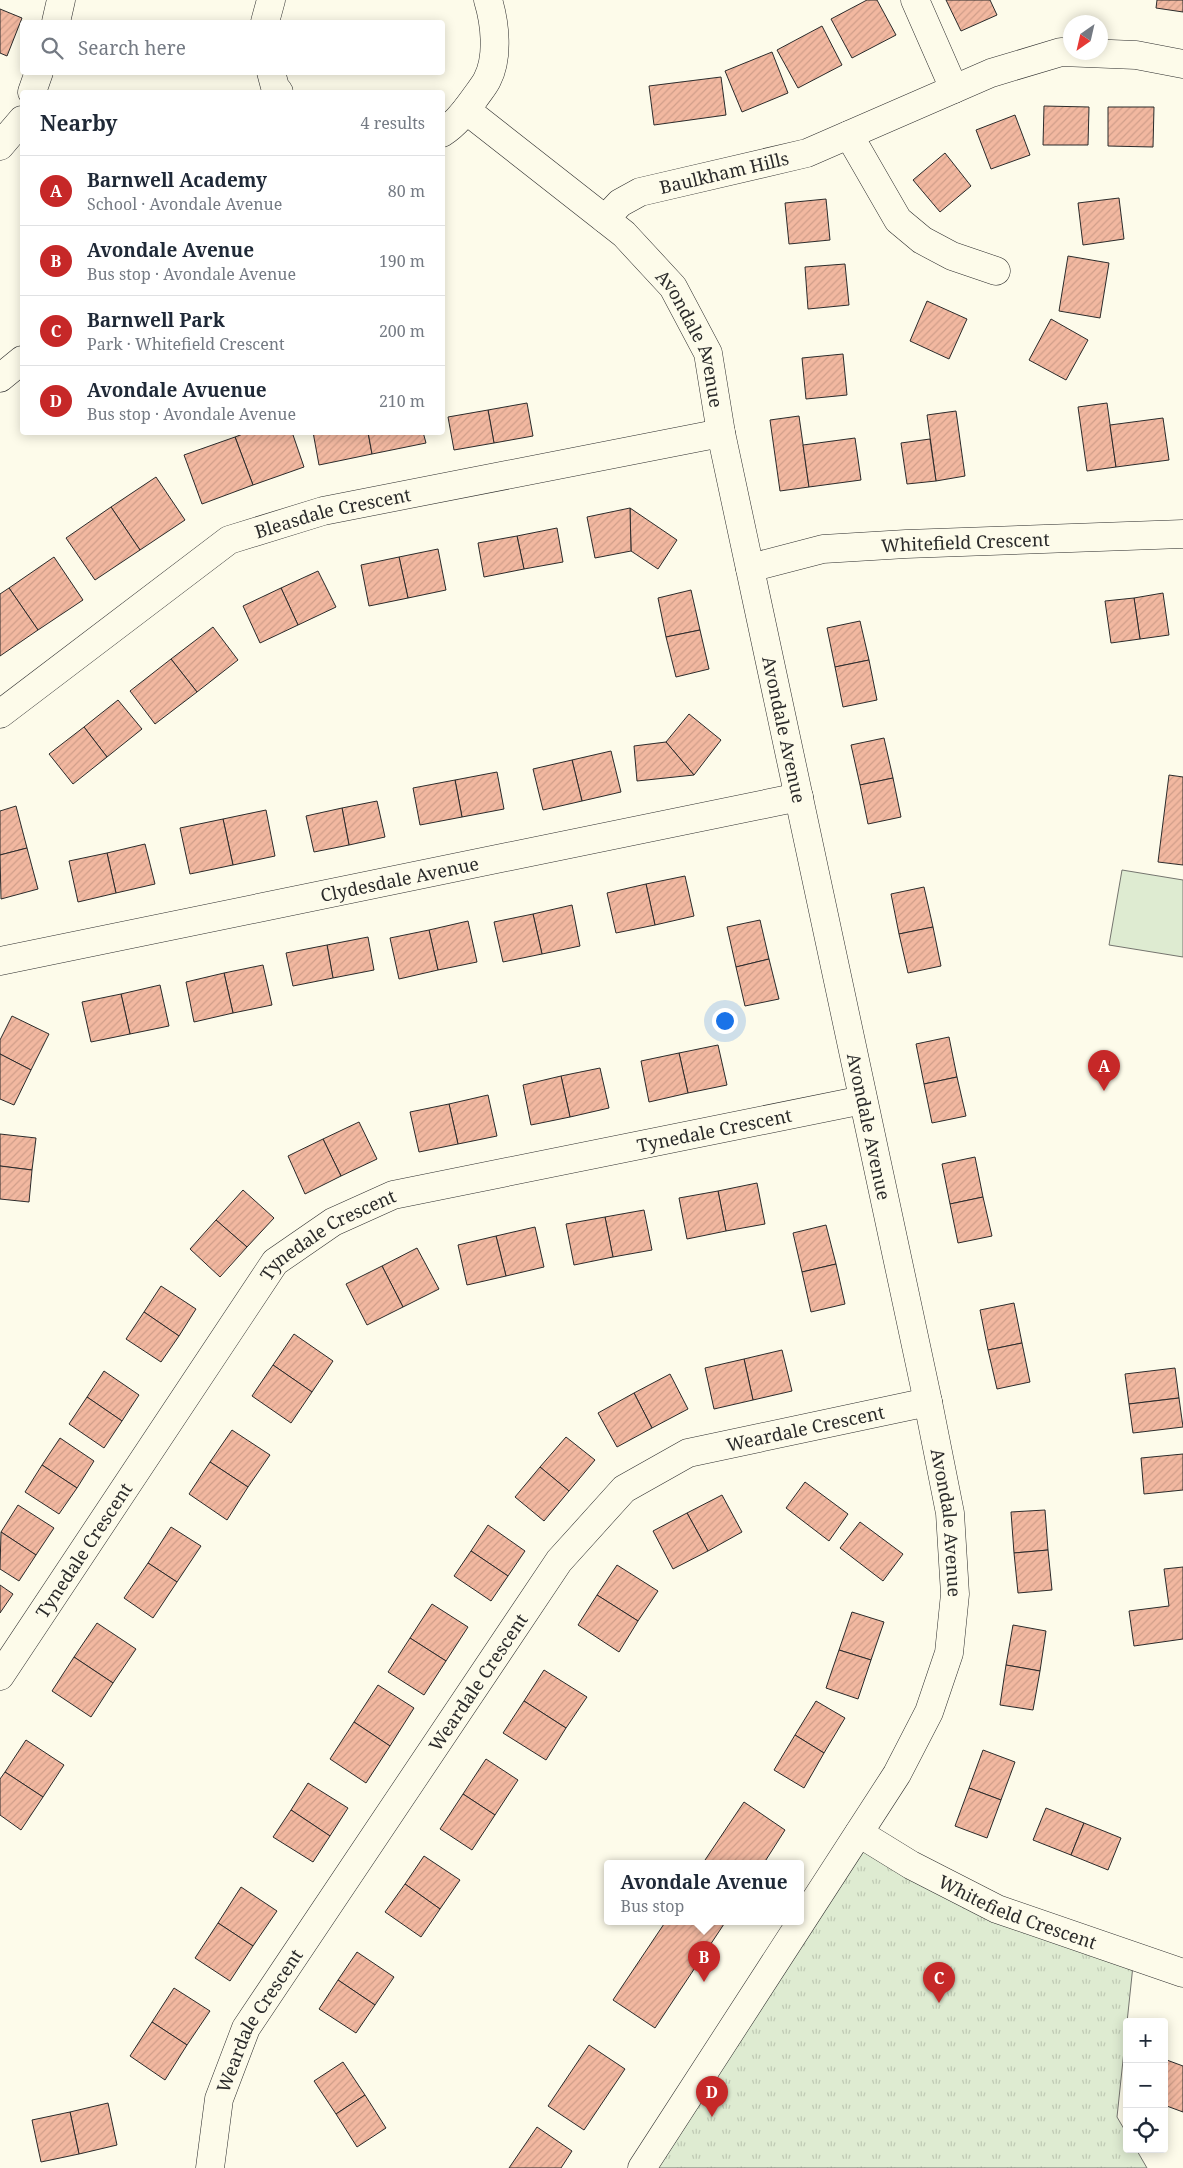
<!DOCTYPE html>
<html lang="en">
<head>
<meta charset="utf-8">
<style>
	:root { --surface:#fff; --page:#f6f6f7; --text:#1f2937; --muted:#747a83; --line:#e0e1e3; --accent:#c62828 }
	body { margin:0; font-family:"Noto Serif",serif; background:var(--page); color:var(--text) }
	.controls { position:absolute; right:15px; bottom:15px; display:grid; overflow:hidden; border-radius:5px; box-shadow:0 2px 12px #0003 }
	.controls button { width:45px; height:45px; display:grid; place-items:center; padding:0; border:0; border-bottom:1px solid var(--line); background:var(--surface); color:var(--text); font:25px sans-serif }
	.compass { position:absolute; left:1063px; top:15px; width:45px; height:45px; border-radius:50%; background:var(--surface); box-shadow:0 2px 12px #0003; rotate:214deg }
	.you { position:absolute; left:724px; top:1020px; width:18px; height:18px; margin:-12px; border:4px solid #fff; border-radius:50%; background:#1a73e8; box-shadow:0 0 0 8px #1a73e833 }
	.badge { display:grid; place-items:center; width:32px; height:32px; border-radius:50%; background:var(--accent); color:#fff; font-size:16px; font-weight:700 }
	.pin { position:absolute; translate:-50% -41px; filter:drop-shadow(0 1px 2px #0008) }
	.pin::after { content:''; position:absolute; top:26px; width:18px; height:15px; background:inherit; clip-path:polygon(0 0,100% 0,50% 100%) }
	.popup { position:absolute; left:604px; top:1860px; width:200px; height:65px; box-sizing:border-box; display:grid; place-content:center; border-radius:5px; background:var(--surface); filter:drop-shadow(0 1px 4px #0005); font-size:16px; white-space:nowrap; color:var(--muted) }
	.popup b { font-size:19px; color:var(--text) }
	.popup::after { content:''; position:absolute; left:50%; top:100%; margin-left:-10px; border:10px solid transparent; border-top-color:var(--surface) }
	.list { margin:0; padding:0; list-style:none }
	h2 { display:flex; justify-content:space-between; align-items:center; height:65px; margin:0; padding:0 20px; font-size:21px }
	h2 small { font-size:16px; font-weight:400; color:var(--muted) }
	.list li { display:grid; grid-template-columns:32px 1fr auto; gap:15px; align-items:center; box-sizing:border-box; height:70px; padding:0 20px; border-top:1px solid var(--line) }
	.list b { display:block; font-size:19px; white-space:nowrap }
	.list p { margin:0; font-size:16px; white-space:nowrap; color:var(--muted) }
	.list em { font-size:16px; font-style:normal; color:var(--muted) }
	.icon { flex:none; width:28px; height:28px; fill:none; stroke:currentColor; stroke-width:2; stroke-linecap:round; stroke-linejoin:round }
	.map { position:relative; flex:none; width:1183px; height:2168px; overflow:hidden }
	.search { position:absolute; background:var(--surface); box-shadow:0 2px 12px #0003; left:20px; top:20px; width:425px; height:55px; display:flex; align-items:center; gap:12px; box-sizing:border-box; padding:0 18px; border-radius:5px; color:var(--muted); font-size:19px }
	.panel { position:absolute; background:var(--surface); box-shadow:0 2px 12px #0003; left:20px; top:90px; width:425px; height:345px; border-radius:5px }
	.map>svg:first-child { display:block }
	.park { fill:url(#park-tufts); stroke:#74746e }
	.pitch { fill:#deebd1; stroke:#74746e }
	.building { fill:url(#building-hatch); stroke:#2b2b2b }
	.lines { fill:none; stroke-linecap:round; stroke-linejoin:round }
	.street-casing { stroke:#2b2b2b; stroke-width:29 }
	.primary-casing { stroke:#2b2b2b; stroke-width:29 }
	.street { stroke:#fdfbea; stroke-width:28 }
	.primary { stroke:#fdfbea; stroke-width:28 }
	.labels { text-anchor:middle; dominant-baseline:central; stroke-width:4; stroke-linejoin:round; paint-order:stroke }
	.street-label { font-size:18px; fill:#2b2b2b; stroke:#fdfbea }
</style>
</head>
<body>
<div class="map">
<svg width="1183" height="2168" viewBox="0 0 1183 2168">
	<defs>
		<pattern id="park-tufts" width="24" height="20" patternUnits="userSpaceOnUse" patternTransform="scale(1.25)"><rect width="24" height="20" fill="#deebd1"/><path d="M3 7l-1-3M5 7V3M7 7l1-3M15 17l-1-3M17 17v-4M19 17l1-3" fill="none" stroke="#bfcab4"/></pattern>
		<pattern id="building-hatch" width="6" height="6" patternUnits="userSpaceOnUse" patternTransform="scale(1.25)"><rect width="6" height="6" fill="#f2b8a0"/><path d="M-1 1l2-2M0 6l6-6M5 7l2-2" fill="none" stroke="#d09e8a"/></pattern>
	</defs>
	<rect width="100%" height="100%" fill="#fdfbea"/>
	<path class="park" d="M859 1833 1134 1956 1117 2117 1127 2134V2149H1136L1147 2168H642Z"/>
	<path class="pitch" d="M1122 870 1183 880V957L1109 945Z"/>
	<g class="building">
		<path d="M867 0H877L896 35 852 58 831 19Z"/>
		<path d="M946 0H990L997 15 961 31Z"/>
		<path d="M1157 0H1183V12L1156 8Z"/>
		<path d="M0 9 22 18 7 56 0 53Z"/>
		<path d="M822 26 842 65 798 88 777 50Z"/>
		<path d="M772 52 788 93 742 112 725 71Z"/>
		<path d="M721 77 726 115 654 125 649 86Z"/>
		<path d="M1044 106 1089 107 1088 145H1043Z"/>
		<path d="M1108 107H1154L1153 147 1108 146Z"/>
		<path d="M1015 115 1030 155 991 169 976 130Z"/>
		<path d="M945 153 971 186 940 212 913 180Z"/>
		<path d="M1119 198 1124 239 1083 245 1078 203Z"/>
		<path d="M826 199 830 240 789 244 785 203Z"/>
		<path d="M1068 256 1109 263 1100 318 1059 311Z"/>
		<path d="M845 264 849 305 808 309 805 267Z"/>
		<path d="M927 301 967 319 949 359 910 341Z"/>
		<path d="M1051 319 1088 340 1066 380 1029 360Z"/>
		<path d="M843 354 847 395 806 399 802 358Z"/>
		<path d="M527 403 533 436 494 443 488 410Z"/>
		<path d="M1107 403 1116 467 1087 471 1078 407Z"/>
		<path d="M488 410 494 443 454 450 448 417Z"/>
		<path d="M956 411 965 476 936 481 927 415Z"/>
		<path d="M799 416 809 487 780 491 770 420Z"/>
		<path d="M1163 418 1169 460 1116 467 1110 425Z"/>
		<path d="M248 432H292L304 467 253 485 235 437Z"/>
		<path d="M313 432H368L372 454 319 465Z"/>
		<path d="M368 432H423L426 443 372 454Z"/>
		<path d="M235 437 253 485 202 504 184 455Z"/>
		<path d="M855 438 861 480 809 487 803 445Z"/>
		<path d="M930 439 936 481 907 484 901 443Z"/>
		<path d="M156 477 185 520 140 550 111 507Z"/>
		<path d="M111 507 140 550 95 580 66 538Z"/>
		<path d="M630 508 677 540 658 569 631 551Z"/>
		<path d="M630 508 631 551 595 558 587 517Z"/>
		<path d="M557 528 563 562 524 569 517 536Z"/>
		<path d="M517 536 524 569 484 577 478 543Z"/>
		<path d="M438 549 446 590 408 598 399 557Z"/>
		<path d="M54 557 83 600 38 630 9 588Z"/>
		<path d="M399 557 408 598 369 606 361 565Z"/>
		<path d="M318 571 336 607 298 625 281 588Z"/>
		<path d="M9 588 38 630 0 656V594Z"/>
		<path d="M281 588 298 625 260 643 243 606Z"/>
		<path d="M691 590 700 630 666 637 658 598Z"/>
		<path d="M1163 593 1169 635 1140 639 1134 598Z"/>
		<path d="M1134 598 1140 639 1111 643 1105 601Z"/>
		<path d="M860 621 869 660 835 667 827 628Z"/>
		<path d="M213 627 238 660 197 692 171 659Z"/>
		<path d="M700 630 709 669 676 677 666 637Z"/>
		<path d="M171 659 197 692 155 724 130 691Z"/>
		<path d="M869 660 877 700 843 707 835 667Z"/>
		<path d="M118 700 142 729 107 757 84 727Z"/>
		<path d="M689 714 721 740 694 775 666 742Z"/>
		<path d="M84 727 107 757 73 784 49 754Z"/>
		<path d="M884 738 893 778 860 785 851 745Z"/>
		<path d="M666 742 694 775 637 781 634 746Z"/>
		<path d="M611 751 621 792 582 801 572 760Z"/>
		<path d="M572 760 582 801 543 810 533 769Z"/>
		<path d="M497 772 504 809 462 817 455 780Z"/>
		<path d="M1169 775 1183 777V865L1158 862Z"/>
		<path d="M893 778 901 817 868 824 860 785Z"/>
		<path d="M455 780 462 817 420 825 413 788Z"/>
		<path d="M377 801 385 837 349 845 342 808Z"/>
		<path d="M16 806 27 848 0 855V811Z"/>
		<path d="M342 808 349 845 314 852 306 816Z"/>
		<path d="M266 810 275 856 233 865 223 819Z"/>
		<path d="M223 819 233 865 190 874 180 828Z"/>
		<path d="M145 844 155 884 116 893 107 853Z"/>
		<path d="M27 848 38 889 1 899 0 855Z"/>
		<path d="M107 853 116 893 78 902 69 861Z"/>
		<path d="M685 876 694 916 655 925 646 884Z"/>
		<path d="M646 884 655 925 616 933 607 893Z"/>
		<path d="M924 887 933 927 899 934 891 894Z"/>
		<path d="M572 905 580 946 542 954 533 914Z"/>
		<path d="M533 914 542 954 503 962 494 922Z"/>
		<path d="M760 920 769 959 736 967 727 927Z"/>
		<path d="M468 921 477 962 438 970 429 930Z"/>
		<path d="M933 927 941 966 908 973 899 934Z"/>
		<path d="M429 930 438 970 399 979 390 938Z"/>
		<path d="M368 937 374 970 333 978 327 945Z"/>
		<path d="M327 945 333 978 293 986 286 953Z"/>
		<path d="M769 959 779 999 745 1006 736 967Z"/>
		<path d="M263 965 272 1005 233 1013 224 973Z"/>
		<path d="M224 973 233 1013 194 1022 186 982Z"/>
		<path d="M160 985 169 1026 130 1034 121 994Z"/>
		<path d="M121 994 130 1034 91 1042 82 1002Z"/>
		<path d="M12 1016 49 1034 31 1070 0 1054V1040Z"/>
		<path d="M949 1037 957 1077 924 1084 916 1044Z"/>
		<path d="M718 1045 727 1085 688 1093 679 1053Z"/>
		<path d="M679 1053 688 1093 649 1102 641 1061Z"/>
		<path d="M0 1054 31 1070 14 1105 0 1099Z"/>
		<path d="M600 1068 609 1108 570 1117 561 1076Z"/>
		<path d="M561 1076 570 1117 531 1125 523 1085Z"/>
		<path d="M957 1077 966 1116 932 1123 924 1084Z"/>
		<path d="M488 1095 497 1136 458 1144 449 1104Z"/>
		<path d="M449 1104 458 1144 419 1152 410 1112Z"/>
		<path d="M359 1122 377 1159 341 1176 323 1139Z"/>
		<path d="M0 1134 36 1138 32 1170 0 1166Z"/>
		<path d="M323 1139 341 1176 305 1194 288 1156Z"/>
		<path d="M975 1157 983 1197 950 1204 942 1164Z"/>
		<path d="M0 1166 32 1170 29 1202 0 1199Z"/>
		<path d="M757 1183 765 1224 726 1231 718 1191Z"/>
		<path d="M243 1190 274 1218 247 1247 216 1220Z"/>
		<path d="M718 1191 726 1231 687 1239 679 1198Z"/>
		<path d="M983 1197 992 1236 958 1243 950 1204Z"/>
		<path d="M644 1210 652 1250 613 1257 605 1217Z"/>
		<path d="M605 1217 613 1257 574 1265 566 1224Z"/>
		<path d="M216 1220 247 1247 220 1277 190 1249Z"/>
		<path d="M826 1225 836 1264 802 1272 793 1233Z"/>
		<path d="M535 1227 544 1267 506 1276 496 1236Z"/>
		<path d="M496 1236 506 1276 467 1285 458 1245Z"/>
		<path d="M417 1248 439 1289 403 1307 382 1266Z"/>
		<path d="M836 1264 845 1304 811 1312 802 1272Z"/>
		<path d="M382 1266 403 1307 367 1325 346 1284Z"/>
		<path d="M161 1286 196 1309 179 1336 144 1312Z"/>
		<path d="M1014 1303 1022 1343 988 1350 980 1310Z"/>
		<path d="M144 1312 179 1336 161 1362 126 1339Z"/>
		<path d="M294 1334 333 1361 312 1392 273 1365Z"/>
		<path d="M1022 1343 1030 1382 997 1389 988 1350Z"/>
		<path d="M782 1350 792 1391 753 1400 744 1359Z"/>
		<path d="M744 1359 753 1400 714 1409 705 1368Z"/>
		<path d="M273 1365 312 1392 291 1423 252 1396Z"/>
		<path d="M1175 1368 1179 1398 1129 1404 1125 1374Z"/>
		<path d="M104 1371 139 1395 122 1421 87 1397Z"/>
		<path d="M670 1374 688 1409 652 1428 634 1393Z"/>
		<path d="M634 1393 652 1428 617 1447 598 1413Z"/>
		<path d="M87 1397 122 1421 104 1448 69 1424Z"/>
		<path d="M1179 1398 1183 1427 1133 1433 1129 1404Z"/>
		<path d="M232 1430 270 1455 248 1487 210 1462Z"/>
		<path d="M566 1437 595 1460 569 1491 540 1467Z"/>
		<path d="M60 1438 94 1461 77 1488 42 1465Z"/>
		<path d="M1183 1454V1490L1144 1494 1141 1458Z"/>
		<path d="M210 1462 248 1487 227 1520 189 1494Z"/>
		<path d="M42 1465 77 1488 59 1514 25 1492Z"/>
		<path d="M540 1467 569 1491 544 1521 515 1497Z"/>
		<path d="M805 1482 848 1514 829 1541 786 1508Z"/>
		<path d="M722 1495 742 1532 708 1551 687 1513Z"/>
		<path d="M18 1505 54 1528 36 1555 1 1532Z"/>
		<path d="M1045 1510 1048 1550 1014 1553 1011 1512Z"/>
		<path d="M687 1513 708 1551 673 1569 653 1531Z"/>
		<path d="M860 1522 903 1554 883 1581 840 1548Z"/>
		<path d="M488 1525 525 1551 508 1576 471 1551Z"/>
		<path d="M171 1527 201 1546 177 1582 148 1563Z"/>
		<path d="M1 1532 36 1555 19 1581 0 1569Z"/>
		<path d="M1048 1550 1052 1590 1018 1593 1014 1553Z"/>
		<path d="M471 1551 508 1576 491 1601 454 1576Z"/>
		<path d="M148 1563 177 1582 153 1618 124 1598Z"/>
		<path d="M617 1565 658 1591 638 1621 597 1595Z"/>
		<path d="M1183 1567V1639L1134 1646 1129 1611 1169 1606 1164 1569Z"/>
		<path d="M0 1585 13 1594 0 1613Z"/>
		<path d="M597 1595 638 1621 619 1652 578 1625Z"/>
		<path d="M432 1604 468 1627 446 1661 410 1638Z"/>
		<path d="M852 1612 884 1622 871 1660 839 1650Z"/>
		<path d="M97 1623 136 1649 113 1683 74 1657Z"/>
		<path d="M1013 1625 1046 1631 1040 1671 1006 1665Z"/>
		<path d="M410 1638 446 1661 424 1695 388 1672Z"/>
		<path d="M839 1650 871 1660 858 1699 826 1688Z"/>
		<path d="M74 1657 113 1683 91 1717 52 1691Z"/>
		<path d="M1006 1665 1040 1671 1033 1710 1000 1705Z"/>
		<path d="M544 1670 587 1697 566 1728 524 1701Z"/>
		<path d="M378 1685 414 1708 390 1746 354 1722Z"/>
		<path d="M524 1701 566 1728 546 1760 503 1733Z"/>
		<path d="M816 1701 845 1718 824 1753 795 1735Z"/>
		<path d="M354 1722 390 1746 366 1783 330 1759Z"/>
		<path d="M795 1735 824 1753 804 1788 774 1770Z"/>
		<path d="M26 1740 64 1765 43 1797 5 1772Z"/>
		<path d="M983 1750 1015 1762 1001 1800 969 1788Z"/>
		<path d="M486 1759 518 1780 495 1815 463 1794Z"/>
		<path d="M5 1772 43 1797 21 1830 0 1815V1779Z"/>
		<path d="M308 1783 348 1808 330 1836 291 1810Z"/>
		<path d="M969 1788 1001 1800 987 1838 955 1826Z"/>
		<path d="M463 1794 495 1815 472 1850 440 1829Z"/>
		<path d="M744 1802 785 1830 764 1863H703Z"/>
		<path d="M1046 1808 1084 1823 1071 1855 1033 1840Z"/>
		<path d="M291 1810 330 1836 313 1862 273 1837Z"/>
		<path d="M1084 1823 1121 1838 1108 1870 1071 1855Z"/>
		<path d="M424 1856 460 1880 440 1909 405 1884Z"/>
		<path d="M405 1884 440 1909 421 1937 385 1912Z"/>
		<path d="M241 1887 277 1911 253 1946 218 1923Z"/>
		<path d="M666 1921H726L655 2028 613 2000Z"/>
		<path d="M218 1923 253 1946 230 1981 195 1958Z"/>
		<path d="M357 1952 394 1977 375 2005 338 1980Z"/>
		<path d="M338 1980 375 2005 356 2033 319 2009Z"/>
		<path d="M174 1988 210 2011 187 2045 152 2022Z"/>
		<path d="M152 2022 187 2045 165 2080 130 2056Z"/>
		<path d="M589 2045 625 2069 584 2130 548 2106Z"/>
		<path d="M1164 2059 1183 2066V2112L1164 2105Z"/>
		<path d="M343 2062 365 2095 336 2114 314 2081Z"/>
		<path d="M365 2095 386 2128 357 2147 336 2114Z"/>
		<path d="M108 2103 117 2145 79 2154 70 2112Z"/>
		<path d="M70 2112 79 2154 41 2162 32 2120Z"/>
		<path d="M537 2127 572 2151 561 2168H509Z"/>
	</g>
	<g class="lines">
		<defs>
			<g id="street">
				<path d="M915 0 954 89"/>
				<path d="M56 22 61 0"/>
				<path d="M32 92 39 72"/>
				<path id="s1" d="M466 110 624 234 673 287 708 353 721 433 928 1402 950 1513 955 1594 949 1653 929 1712 897 1774 642 2168"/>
				<path d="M849 135 898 220 922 240 952 256 996 271"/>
				<path d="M0 146 22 120"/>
				<path id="s2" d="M605 219 620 203 640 192 807 153 991 73 1061 52 1136 55 1183 64"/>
				<path id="s3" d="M750 568 823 549 906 544 1183 534"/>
				<path id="s4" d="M0 714 229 540 323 511 721 433"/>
				<path id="s5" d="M0 961 799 797"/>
				<path id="s6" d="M0 1676 275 1262 333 1222 393 1195 863 1100"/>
				<path id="s7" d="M859 1833 911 1865 997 1909 1183 1973"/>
				<path id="s8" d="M210 2168 219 2099 246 2028 559 1561 624 1489 688 1453 928 1402"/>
			</g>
			<g id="primary">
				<path d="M265 22 271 0"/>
				<path d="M271 72 275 87 279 92"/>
				<path d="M442 133C456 124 465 112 474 99 478 93 484 86 487 80 499 57 495 23 488 0"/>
				<path d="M0 378 22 360"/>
			</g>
		</defs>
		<use href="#street" class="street-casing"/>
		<use href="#primary" class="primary-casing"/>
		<use href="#street" class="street"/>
		<use href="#primary" class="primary"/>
	</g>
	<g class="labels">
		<g class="street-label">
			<text stroke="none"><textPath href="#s2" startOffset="131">Baulkham Hills</textPath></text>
			<text stroke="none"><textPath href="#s1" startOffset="328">Avondale Avenue</textPath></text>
			<text stroke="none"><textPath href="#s4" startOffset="395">Bleasdale Crescent</textPath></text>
			<text stroke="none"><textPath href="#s3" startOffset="218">Whitefield Crescent</textPath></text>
			<text stroke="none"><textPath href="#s1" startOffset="732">Avondale Avenue</textPath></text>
			<text stroke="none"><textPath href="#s5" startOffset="408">Clydesdale Avenue</textPath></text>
			<text stroke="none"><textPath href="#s1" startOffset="1138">Avondale Avenue</textPath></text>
			<text stroke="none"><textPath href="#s6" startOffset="961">Tynedale Crescent</textPath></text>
			<text stroke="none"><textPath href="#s6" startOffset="556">Tynedale Crescent</textPath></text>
			<text stroke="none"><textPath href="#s8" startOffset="998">Weardale Crescent</textPath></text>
			<text stroke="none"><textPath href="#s1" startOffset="1542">Avondale Avenue</textPath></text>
			<text stroke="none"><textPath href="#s6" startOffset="151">Tynedale Crescent</textPath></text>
			<text stroke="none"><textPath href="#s8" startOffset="562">Weardale Crescent</textPath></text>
			<text stroke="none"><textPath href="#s7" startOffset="178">Whitefield Crescent</textPath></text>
			<text stroke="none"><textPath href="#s8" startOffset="158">Weardale Crescent</textPath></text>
		</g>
	</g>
</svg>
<div class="controls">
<button>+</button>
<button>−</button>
<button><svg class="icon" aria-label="locate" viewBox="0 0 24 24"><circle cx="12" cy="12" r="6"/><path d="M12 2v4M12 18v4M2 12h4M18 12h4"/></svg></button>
</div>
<svg class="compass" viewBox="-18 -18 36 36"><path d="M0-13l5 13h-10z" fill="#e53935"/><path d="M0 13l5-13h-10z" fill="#747a83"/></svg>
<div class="you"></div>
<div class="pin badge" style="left:1104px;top:1091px">A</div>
<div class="pin badge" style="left:704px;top:1982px">B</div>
<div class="popup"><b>Avondale Avenue</b>Bus stop</div>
<div class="pin badge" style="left:939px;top:2003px">C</div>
<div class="pin badge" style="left:712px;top:2117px">D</div>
<div class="search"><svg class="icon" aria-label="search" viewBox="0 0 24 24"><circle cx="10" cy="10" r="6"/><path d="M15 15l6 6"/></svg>Search here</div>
<section class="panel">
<h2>Nearby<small>4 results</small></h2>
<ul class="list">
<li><span class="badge">A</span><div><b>Barnwell Academy</b><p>School · Avondale Avenue</p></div><em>80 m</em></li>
<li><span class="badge">B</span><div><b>Avondale Avenue</b><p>Bus stop · Avondale Avenue</p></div><em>190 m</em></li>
<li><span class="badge">C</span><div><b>Barnwell Park</b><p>Park · Whitefield Crescent</p></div><em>200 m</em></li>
<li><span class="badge">D</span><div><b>Avondale Avuenue</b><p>Bus stop · Avondale Avenue</p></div><em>210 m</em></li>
</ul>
</section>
</div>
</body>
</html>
